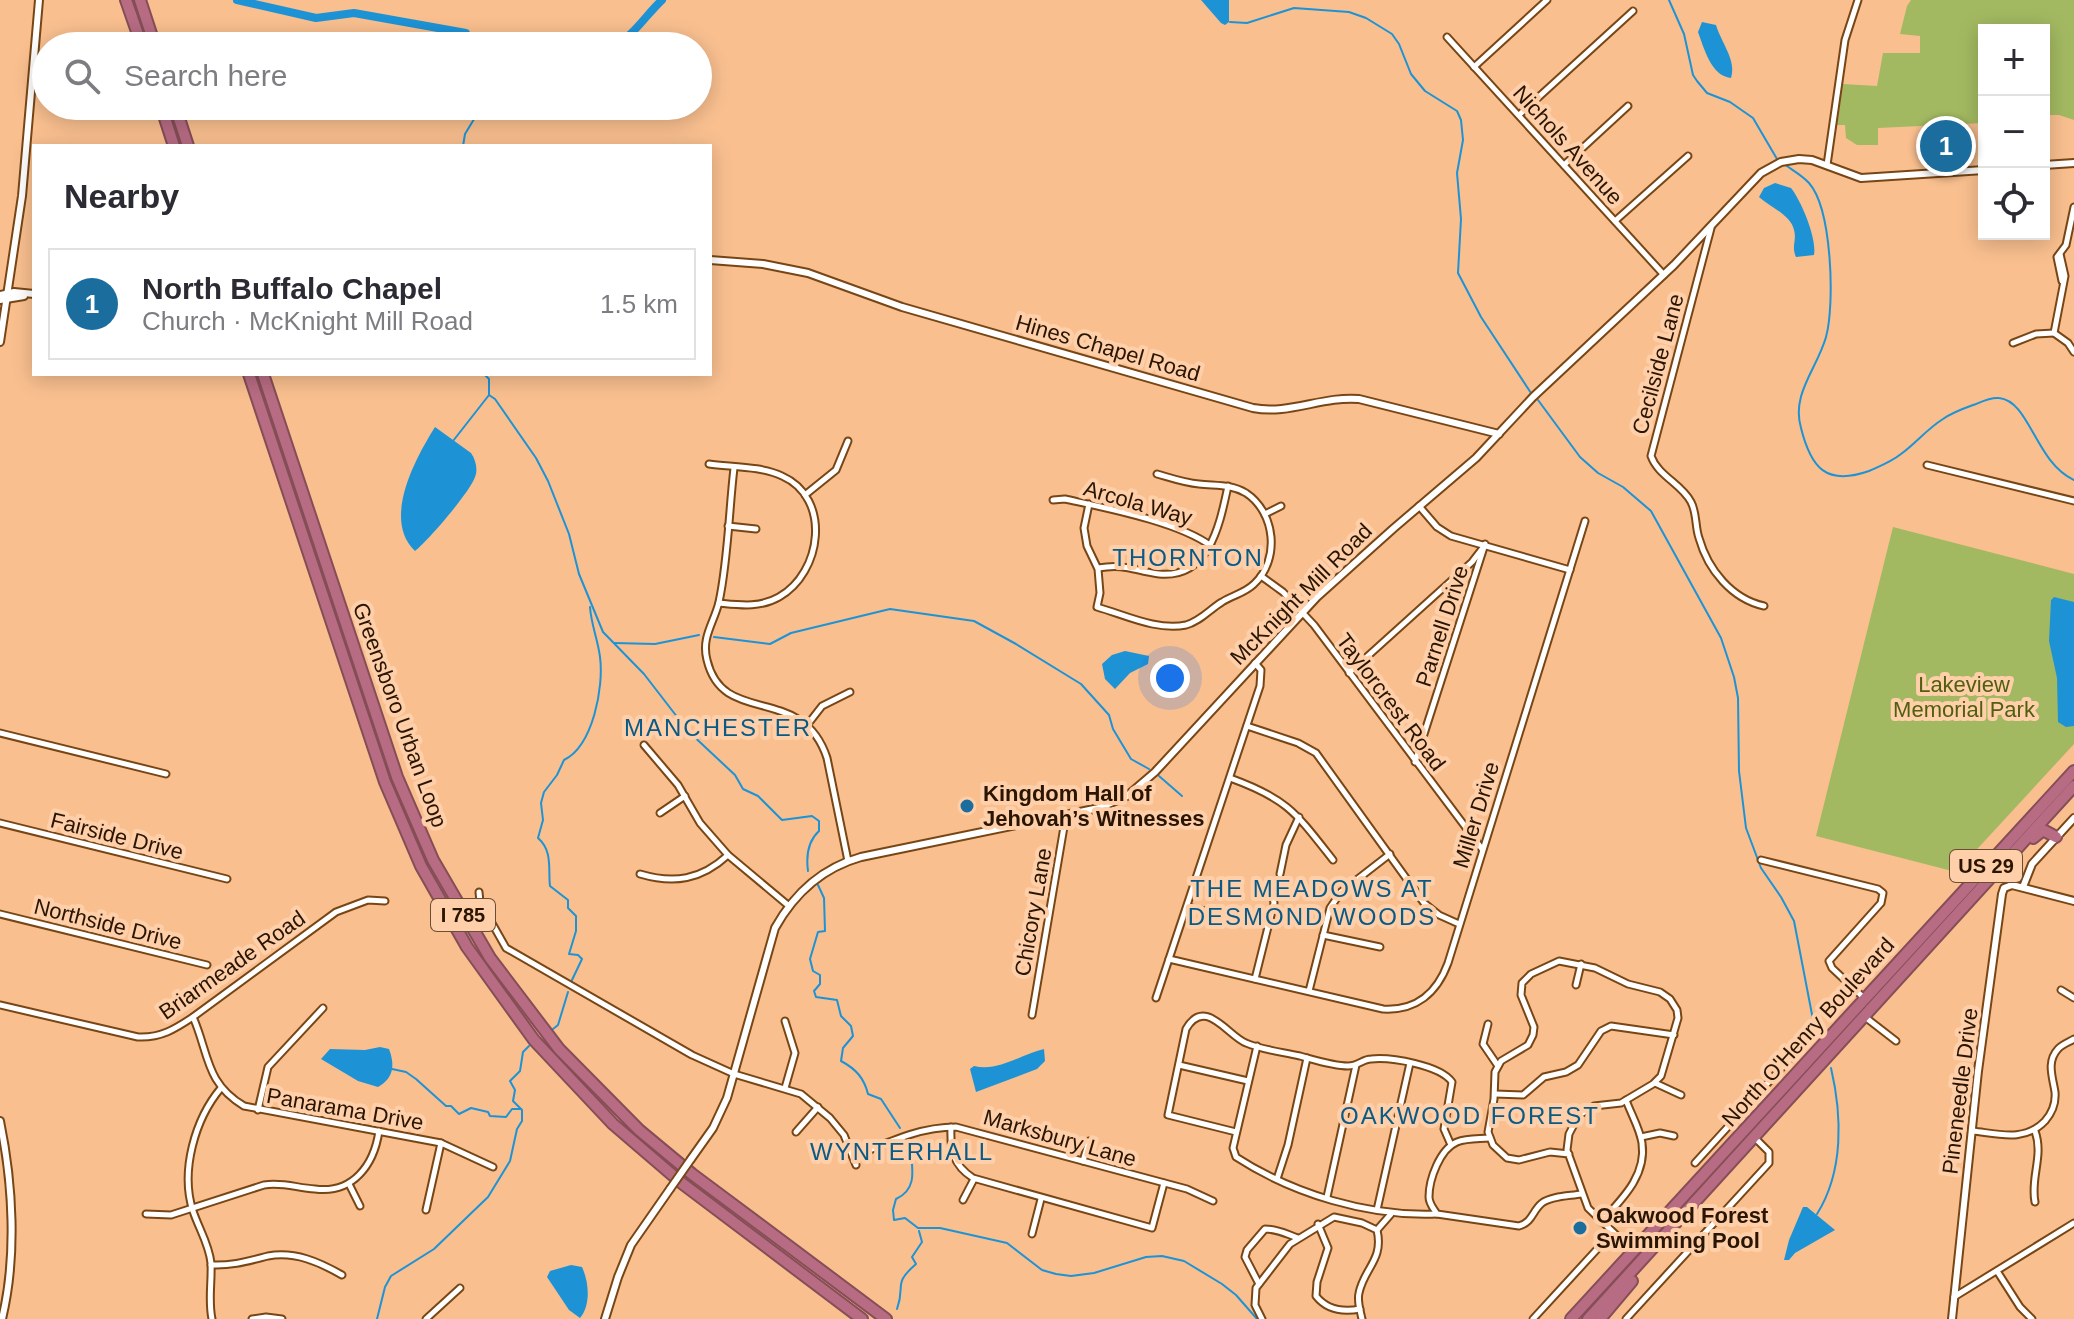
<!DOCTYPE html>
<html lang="en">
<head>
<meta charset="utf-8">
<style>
	:root { --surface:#fff; --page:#f2f2f3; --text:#2b2b33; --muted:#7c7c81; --line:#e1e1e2; --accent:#1b6d9e }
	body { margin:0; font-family:Helvetica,sans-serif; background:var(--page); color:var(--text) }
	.controls { position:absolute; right:24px; top:24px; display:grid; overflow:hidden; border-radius:0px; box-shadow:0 4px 20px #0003 }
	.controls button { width:72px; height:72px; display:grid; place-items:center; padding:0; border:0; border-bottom:2px solid var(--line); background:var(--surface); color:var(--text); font:40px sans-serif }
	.you { position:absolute; left:1170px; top:678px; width:28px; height:28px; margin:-20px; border:6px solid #fff; border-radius:50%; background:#1a73e8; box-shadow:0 0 0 12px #1a73e833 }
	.badge { display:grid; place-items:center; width:52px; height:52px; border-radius:50%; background:var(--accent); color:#fff; font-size:26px; font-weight:700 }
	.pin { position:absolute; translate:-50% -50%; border:4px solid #fff; box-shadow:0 2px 8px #0006 }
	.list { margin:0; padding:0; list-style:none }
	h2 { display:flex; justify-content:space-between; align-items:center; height:104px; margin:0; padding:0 32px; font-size:34px }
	h2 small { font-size:26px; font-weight:400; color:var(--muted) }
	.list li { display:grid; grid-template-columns:52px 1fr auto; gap:24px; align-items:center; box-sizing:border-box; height:112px; margin:0 16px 16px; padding:0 16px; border:2px solid var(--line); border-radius:0px }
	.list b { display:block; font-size:30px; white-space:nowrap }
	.list p { margin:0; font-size:26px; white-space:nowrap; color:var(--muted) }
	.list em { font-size:26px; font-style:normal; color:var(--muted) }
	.icon { flex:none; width:44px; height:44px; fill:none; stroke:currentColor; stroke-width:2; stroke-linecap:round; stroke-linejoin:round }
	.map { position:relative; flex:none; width:2074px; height:1319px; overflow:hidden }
	.search { position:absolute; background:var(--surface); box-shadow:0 4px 20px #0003; left:32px; top:32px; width:680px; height:88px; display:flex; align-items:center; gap:20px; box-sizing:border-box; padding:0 28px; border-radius:44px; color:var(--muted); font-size:30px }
	.panel { position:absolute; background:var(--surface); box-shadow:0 4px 20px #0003; left:32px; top:144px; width:680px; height:232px; border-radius:0px }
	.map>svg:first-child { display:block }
	.green { fill:#a3b961 }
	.water { fill:#1d93d6 }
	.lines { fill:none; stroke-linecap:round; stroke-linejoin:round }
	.stream { stroke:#1d93d6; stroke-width:2 }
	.river { stroke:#1d93d6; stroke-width:8 }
	.street-casing { stroke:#784615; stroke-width:9 }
	.secondary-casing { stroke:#784615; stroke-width:10 }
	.highway-casing { stroke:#854e56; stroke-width:14 }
	.street { stroke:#fff; stroke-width:5 }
	.secondary { stroke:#fff; stroke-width:6 }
	.highway { stroke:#b76c83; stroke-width:10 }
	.secondary-bridge-casing { stroke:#784615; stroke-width:10; stroke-linecap:butt }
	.secondary-bridge { stroke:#fff; stroke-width:6 }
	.poi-dot { fill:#1b6d9e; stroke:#fecfa9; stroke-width:3 }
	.labels { text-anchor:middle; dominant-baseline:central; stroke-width:8; stroke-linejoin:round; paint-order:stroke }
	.shield { fill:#fecfa9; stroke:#694d34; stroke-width:2 }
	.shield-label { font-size:20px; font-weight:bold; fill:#291502 }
	.street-label { font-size:22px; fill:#291502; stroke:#fecfa9 }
	.park-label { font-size:22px; fill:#4f5f0f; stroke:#fecfa9 }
	.poi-label { font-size:22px; font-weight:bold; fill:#291502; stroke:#fecfa9; text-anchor:start }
	.neighbourhood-label { font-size:24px; letter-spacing:2px; fill:#0a5a86; stroke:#fecfa9 }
</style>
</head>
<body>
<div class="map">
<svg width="2074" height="1319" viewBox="0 0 2074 1319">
	<rect width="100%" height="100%" fill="#f9bf8f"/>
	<g class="green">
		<path d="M1911 0H2074V120L2059 115H2044V30H1984V123L1878 128V145H1857L1846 138 1845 125H1837L1843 84 1877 86 1883 53H1920V36L1900 34 1907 6Z"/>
		<path d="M1893 527 2074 574V744L1956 872 1816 836Z"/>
	</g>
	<g class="water">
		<path d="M1201 0H1229V22L1225 25 1221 23Z"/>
		<path d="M1702 22 1716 25C1721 42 1737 61 1731 78 1711 76 1704 48 1698 32Z"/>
		<path d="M1775 183 1791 188C1802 202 1817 239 1814 255L1796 257C1791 246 1797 241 1794 230 1791 215 1770 207 1759 197L1764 188Z"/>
		<path d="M435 427 471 453C476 460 478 470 475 477 470 492 427 542 415 551 382 520 415 459 435 427Z"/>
		<path d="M2054 597 2074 602V726L2066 727 2058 722 2057 678 2049 641 2051 600Z"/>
		<path d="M1125 651 1149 656 1148 664 1130 673 1115 689 1105 679 1102 664 1112 655Z"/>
		<path d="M380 1047 389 1049C395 1065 394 1078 378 1087L358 1081 321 1059 330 1049 365 1050Z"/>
		<path d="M1044 1049 1045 1061 1037 1069 976 1092 970 1069 974 1066C999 1072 1021 1054 1044 1049Z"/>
		<path d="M1803 1207H1807L1835 1230 1795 1253 1789 1260H1784L1789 1240Z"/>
		<path d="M571 1265 582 1267C589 1282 591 1305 580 1318L569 1310 547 1277 550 1271Z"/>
	</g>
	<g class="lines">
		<g class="stream">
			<path d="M1669 0 1684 34 1693 75 1697 81 1707 93 1730 102 1753 118 1777 159"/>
			<path d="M1230 22 1247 23 1294 8 1349 12 1366 18 1392 34 1399 44 1411 74 1425 91 1457 111 1461 120 1463 140 1457 173 1461 219 1458 273 1481 317 1531 393"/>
			<path d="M463 146 465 134 482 106"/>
			<path d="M1784 164C1792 170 1802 175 1809 183 1832 209 1835 304 1826 337 1817 369 1791 394 1801 428 1811 468 1826 486 1869 471 1880 466 1891 462 1901 454 1916 443 1927 429 1943 419 1953 412 1965 408 1976 404 1983 401 1991 397 1999 398 2030 401 2035 462 2074 480"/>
			<path d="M489 395 495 399 536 458 548 481 569 534 579 574 603 632 644 674 688 731 735 775 743 789 758 796 782 820 812 816 819 821V831C808 841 806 856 808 871"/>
			<path d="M1538 400 1580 457 1598 473 1623 487 1651 511 1721 638 1734 677 1738 698 1739 771 1746 828 1761 868 1781 897 1794 921 1815 1030"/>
			<path d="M453 441 489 395V379L484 374"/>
			<path d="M714 637 770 644 791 633 890 609 974 621 1016 644 1081 684 1109 715 1113 729 1131 759 1149 769"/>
			<path d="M614 643 655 644 699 635"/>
			<path d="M1159 776 1182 796"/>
			<path d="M818 885 824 898 825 931 818 932 810 959 813 971 820 975V984L814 991 816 997 837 1000 841 1016 851 1026 853 1036 843 1048 841 1061C856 1069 864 1078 868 1094L881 1099 900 1128"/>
			<path d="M572 980 582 959 578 955 569 954 576 931V916L568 908V900L550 886C548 869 553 851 538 838L543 820 541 803 544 792 557 775 564 760C593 746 604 687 600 657 598 640 591 624 590 607"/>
			<path d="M553 1029 558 1025 568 992"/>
			<path d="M392 1069 406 1072 416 1079 446 1106H451L459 1114 471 1108 488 1112 490 1116 506 1117 512 1109H520"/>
			<path d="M910 1143C911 1165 920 1188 896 1199L893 1210 894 1220 905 1218 918 1228H940L1007 1243 1042 1270 1056 1274 1071 1276 1094 1273 1146 1257 1162 1256 1184 1261 1222 1284 1236 1295 1257 1319"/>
			<path d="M1817 1214C1844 1171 1842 1115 1831 1068"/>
			<path d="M897 1309C906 1284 892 1285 916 1264L912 1257 922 1242 919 1231"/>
			<path d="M377 1319 385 1287 391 1276 434 1249 488 1197 510 1161 517 1129 522 1121V1110L513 1101 515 1090 510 1081 520 1071 523 1052 529 1046"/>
		</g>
		<g class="river">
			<path d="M237 0 316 18 354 13 466 33 469 46"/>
			<path d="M615 46C634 35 646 15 662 0"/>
		</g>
		<defs>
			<g id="street">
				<path d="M1447 37 1664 275"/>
				<path d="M1474 67 1547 0"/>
				<path d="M1519 115 1633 11"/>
				<path d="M1564 165 1628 106"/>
				<path d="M1827 165 1845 40 1858 0"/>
				<path d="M1615 221 1688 156"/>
				<path d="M1711 228 1651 456C1658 476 1682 484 1691 502 1697 513 1695 527 1699 538 1708 570 1732 599 1764 606"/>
				<path d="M2060 254 2065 276 2054 333 2068 343 2074 352"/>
				<path d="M2062 281 2057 257 2066 245 2074 207"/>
				<path d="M2013 343 2036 334 2054 333"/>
				<path d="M709 464C731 467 761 466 782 476 832 498 822 573 779 597 760 608 740 605 719 603"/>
				<path d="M1927 465 2074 501"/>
				<path d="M734 468C729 510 728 561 719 602 714 623 701 637 707 660 723 728 802 682 827 758L848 861"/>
				<path d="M805 495 836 470 848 441"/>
				<path d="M1053 500 1065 499C1106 508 1179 522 1211 546"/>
				<path d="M1089 504 1084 528 1087 546 1098 569 1100 593 1097 607C1125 615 1157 631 1186 625 1201 621 1210 609 1222 602 1233 595 1245 593 1254 584 1280 560 1276 513 1246 493 1231 484 1216 486 1199 484 1185 483 1171 478 1157 474"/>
				<path d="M1419 506 1437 527 1451 536 1570 570"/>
				<path d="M1265 514 1281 506"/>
				<path d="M728 526 756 529"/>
				<path d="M1098 568C1126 563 1134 571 1159 574 1210 579 1220 523 1228 486"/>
				<path d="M1261 576 1283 592 1314 625 1482 849"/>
				<path d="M1349 673 1472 562 1482 549"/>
				<path d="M808 724 822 706 850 692"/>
				<path d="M1247 726 1298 743 1316 753 1424 903 1439 915 1459 924"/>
				<path d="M0 733 166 774"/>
				<path d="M644 745 678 785 700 823 728 855 789 906"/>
				<path d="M1415 762 1485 544"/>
				<path d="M1230 778C1288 799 1296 813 1333 860"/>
				<path d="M660 813 685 796"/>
				<path d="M0 823 227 879"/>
				<path d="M1761 860 1878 889 1883 893 1881 903 1829 961 1832 968 1864 998"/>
				<path d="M640 874C674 884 701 880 728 855"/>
				<path d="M1280 874 1286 845 1299 817"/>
				<path d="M479 892 480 902 506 948 692 1055 734 1074 801 1094 830 1118 844 1135 856 1165"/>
				<path d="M1187 907 1269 926"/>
				<path d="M0 914 207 965"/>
				<path d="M1323 935 1380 947"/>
				<path d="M1169 959 1383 1009C1416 1011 1437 993 1448 963L1585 521"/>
				<path d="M1255 979 1274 903 1272 891"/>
				<path d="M1576 985 1581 964"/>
				<path d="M2061 990 2074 998"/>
				<path d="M1309 991 1330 908 1341 892 1390 854"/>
				<path d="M1156 998 1260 686 1261 670 1255 663"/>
				<path d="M0 1005 138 1037C161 1038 175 1029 193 1017L336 912 368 900 385 901"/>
				<path d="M1032 1015 1066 815"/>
				<path d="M193 1017C209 1053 205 1083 244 1106L441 1143 493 1167"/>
				<path d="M1865 1017 1896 1041"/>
				<path d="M1488 1024 1483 1044 1498 1066"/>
				<path d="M1257 1046 1233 1148 1236 1157C1293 1194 1369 1217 1437 1214"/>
				<path d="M1179 1065 1248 1081"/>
				<path d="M1655 1083 1681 1095"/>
				<path d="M785 1088 795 1053 785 1021"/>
				<path d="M1495 1094 1523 1095 1544 1077 1566 1072 1578 1065 1601 1031 1611 1026 1674 1035"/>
				<path d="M258 1110 268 1067 323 1008"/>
				<path d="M951 1127C950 1150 953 1165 973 1178L1152 1228 1164 1183"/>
				<path d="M1973 1131C1999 1134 2025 1142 2045 1121 2052 1113 2056 1103 2055 1092 2053 1078 2046 1062 2058 1049 2061 1045 2069 1042 2074 1039"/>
				<path d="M2035 1131C2044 1156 2030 1178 2035 1202"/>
				<path d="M796 1132 818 1107"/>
				<path d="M1236 1132 1168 1115 1186 1029C1205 996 1228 1036 1246 1043 1262 1050 1283 1052 1300 1056 1315 1060 1333 1066 1348 1066 1358 1066 1363 1059 1371 1059 1391 1057 1440 1065 1452 1082L1444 1129 1451 1145"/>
				<path d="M1641 1137 1660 1133 1674 1136"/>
				<path d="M1489 1138C1479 1139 1467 1138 1457 1142 1440 1149 1429 1179 1429 1197 1429 1204 1434 1209 1437 1214L1519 1226C1533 1222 1532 1211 1542 1203 1551 1196 1570 1196 1581 1194"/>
				<path d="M1569 1154 1550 1152 1519 1160 1507 1158 1493 1145 1488 1132 1494 1099 1495 1072 1501 1061 1528 1045 1533 1035 1534 1027 1521 995 1522 983 1531 974 1559 961 1595 968 1628 984 1660 992 1670 999 1677 1010 1678 1018 1661 1076 1653 1084 1621 1103 1594 1106 1579 1115 1569 1134 1567 1150 1588 1208 1632 1250"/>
				<path d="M853 1157C887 1143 918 1127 956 1127L1187 1189 1213 1201"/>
				<path d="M1083 1161 1089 1141"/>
				<path d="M1695 1163 1796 1052"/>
				<path d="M1277 1179 1288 1145 1307 1058"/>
				<path d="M349 1184 360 1206"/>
				<path d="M1327 1197 1356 1065"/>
				<path d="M963 1200 974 1179"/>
				<path d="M426 1210 441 1143"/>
				<path d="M1377 1210 1410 1063"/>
				<path d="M146 1214 171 1215 264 1185C283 1182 297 1188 315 1189 353 1194 374 1165 379 1131"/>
				<path d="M1601 1222C1621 1200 1647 1176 1642 1143 1640 1129 1631 1114 1626 1100"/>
				<path d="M1318 1224 1328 1248 1317 1282 1316 1296C1327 1310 1344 1312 1360 1309"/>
				<path d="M1377 1230 1391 1214"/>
				<path d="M1032 1234 1041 1199"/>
				<path d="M211 1265C232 1266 248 1261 268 1256 295 1251 319 1262 342 1275"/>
				<path d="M1997 1271 2020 1307 2032 1319"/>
				<path d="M1259 1284 1245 1257 1247 1250 1265 1229C1278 1229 1286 1234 1298 1238"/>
				<path d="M1954 1297 2074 1223"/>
				<path d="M212 1319C208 1300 212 1282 211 1263 209 1244 199 1229 193 1211 180 1171 195 1119 221 1088"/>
				<path d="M252 1319 266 1317 282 1319"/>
				<path d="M426 1319 460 1288"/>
				<path d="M1262 1319 1255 1305 1256 1288 1290 1244 1334 1217 1362 1223 1377 1230C1384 1260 1364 1268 1359 1293 1357 1301 1360 1310 1362 1319"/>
				<path d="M1533 1319 1612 1233"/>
				<path d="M1626 1319 1769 1163V1152L1754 1137"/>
			</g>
			<g id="secondary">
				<path d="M2044 165 2074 163"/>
				<path d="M710 260 763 264 808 273 902 307 1253 408C1289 415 1322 396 1359 399L1499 434"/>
				<path d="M0 295 14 292 34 294"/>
				<path d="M0 300 24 296"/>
				<path d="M0 342 22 196 39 0"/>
				<path d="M2023 887 2032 864 2074 818"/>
				<path d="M0 1121C13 1184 17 1257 2 1319"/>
				<path d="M691 1159 713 1128 727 1098 775 928C794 894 822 868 861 857L1099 808 1127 796 1155 772 1317 597 1394 528 1476 458 1533 397 1674 265 1761 173 1781 162 1799 159 1812 160 1861 178 1984 170"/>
				<path d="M605 1319 618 1277 631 1245 670 1189"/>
				<path d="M1952 1319 1978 1071 2002 894 2004 888 2012 885 2074 901"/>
			</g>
			<g id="highway">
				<path d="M126 0 142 46"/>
				<path d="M140 0 155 46"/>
				<path d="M161 106 174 146"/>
				<path d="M175 106 188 146"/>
				<path d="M249 374 385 782 421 866 467 947 534 1040 613 1124 683 1184 862 1319"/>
				<path d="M263 374 397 777 433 860 490 958 559 1049 639 1130 692 1174 886 1319"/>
				<path d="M2033 838 2043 830 2056 837"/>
				<path d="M1571 1319 2074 771"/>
				<path d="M1588 1319 2074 786"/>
				<path d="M1600 1319 1632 1281"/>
			</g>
		</defs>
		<use href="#street" class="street-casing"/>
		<use href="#secondary" class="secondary-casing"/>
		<use href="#highway" class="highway-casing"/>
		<use href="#street" class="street"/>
		<use href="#secondary" class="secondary"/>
		<use href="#highway" class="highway"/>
		<defs>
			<path id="secondary-bridge" d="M670 1189 691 1159"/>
		</defs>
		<use href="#secondary-bridge" class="secondary-bridge-casing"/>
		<use href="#secondary-bridge" class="secondary-bridge"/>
	</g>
	<g class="poi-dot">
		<circle cx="967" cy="806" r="8"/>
		<circle cx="1580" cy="1228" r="8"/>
	</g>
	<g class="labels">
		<g class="shield">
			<rect x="1950" y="850" width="72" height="32" rx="6"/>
			<rect x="431" y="899" width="64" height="32" rx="6"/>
		</g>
		<g class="shield-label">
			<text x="1986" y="866">US 29</text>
			<text x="463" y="915">I 785</text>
		</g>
		<g class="street-label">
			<text transform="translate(1568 145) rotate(48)">Nichols Avenue</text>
			<text transform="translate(1108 348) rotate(16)">Hines Chapel Road</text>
			<text transform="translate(1658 364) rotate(-75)">Cecilside Lane</text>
			<text transform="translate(1138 503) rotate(16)">Arcola Way</text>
			<text transform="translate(1301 594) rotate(-45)">McKnight Mill Road</text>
			<text transform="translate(1442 626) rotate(-72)">Parnell Drive</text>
			<text transform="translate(1391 702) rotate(53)">Taylorcrest Road</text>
			<text transform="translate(400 715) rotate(70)">Greensboro Urban Loop</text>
			<text transform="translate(1476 815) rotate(-73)">Miller Drive</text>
			<text transform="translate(117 836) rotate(14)">Fairside Drive</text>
			<text transform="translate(1033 912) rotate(-80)">Chicory Lane</text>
			<text transform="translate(108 924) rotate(14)">Northside Drive</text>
			<text transform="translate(232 965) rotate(-35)">Briarmeade Road</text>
			<text transform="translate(1808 1032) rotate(-48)">North O'Henry Boulevard</text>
			<text transform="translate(1960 1091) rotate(-83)">Pineneedle Drive</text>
			<text transform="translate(345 1109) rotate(10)">Panarama Drive</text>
			<text transform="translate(1060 1138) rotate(16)">Marksbury Lane</text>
		</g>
		<g class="park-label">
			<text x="1964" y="684">Lakeview<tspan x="1964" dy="25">Memorial Park</tspan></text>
		</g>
		<g class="poi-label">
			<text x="983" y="793">Kingdom Hall of<tspan x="983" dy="25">Jehovah’s Witnesses</tspan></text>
			<text x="1596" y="1215">Oakwood Forest<tspan x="1596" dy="25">Swimming Pool</tspan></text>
		</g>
		<g class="neighbourhood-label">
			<text x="1188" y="557">THORNTON</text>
			<text x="718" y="727">MANCHESTER</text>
			<text x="1312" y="888">THE MEADOWS AT<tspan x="1312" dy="28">DESMOND WOODS</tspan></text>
			<text x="1470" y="1115">OAKWOOD FOREST</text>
			<text x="902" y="1151">WYNTERHALL</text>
		</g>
	</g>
</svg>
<div class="controls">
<button>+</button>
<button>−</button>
<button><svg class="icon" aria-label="locate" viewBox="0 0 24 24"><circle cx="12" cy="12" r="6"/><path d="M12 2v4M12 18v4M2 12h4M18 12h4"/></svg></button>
</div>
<div class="you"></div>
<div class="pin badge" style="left:1946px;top:146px">1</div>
<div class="search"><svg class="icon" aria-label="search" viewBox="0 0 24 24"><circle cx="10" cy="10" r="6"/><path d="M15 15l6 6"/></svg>Search here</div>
<section class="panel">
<h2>Nearby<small></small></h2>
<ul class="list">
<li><span class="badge">1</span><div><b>North Buffalo Chapel</b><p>Church · McKnight Mill Road</p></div><em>1.5 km</em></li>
</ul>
</section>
</div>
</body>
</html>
